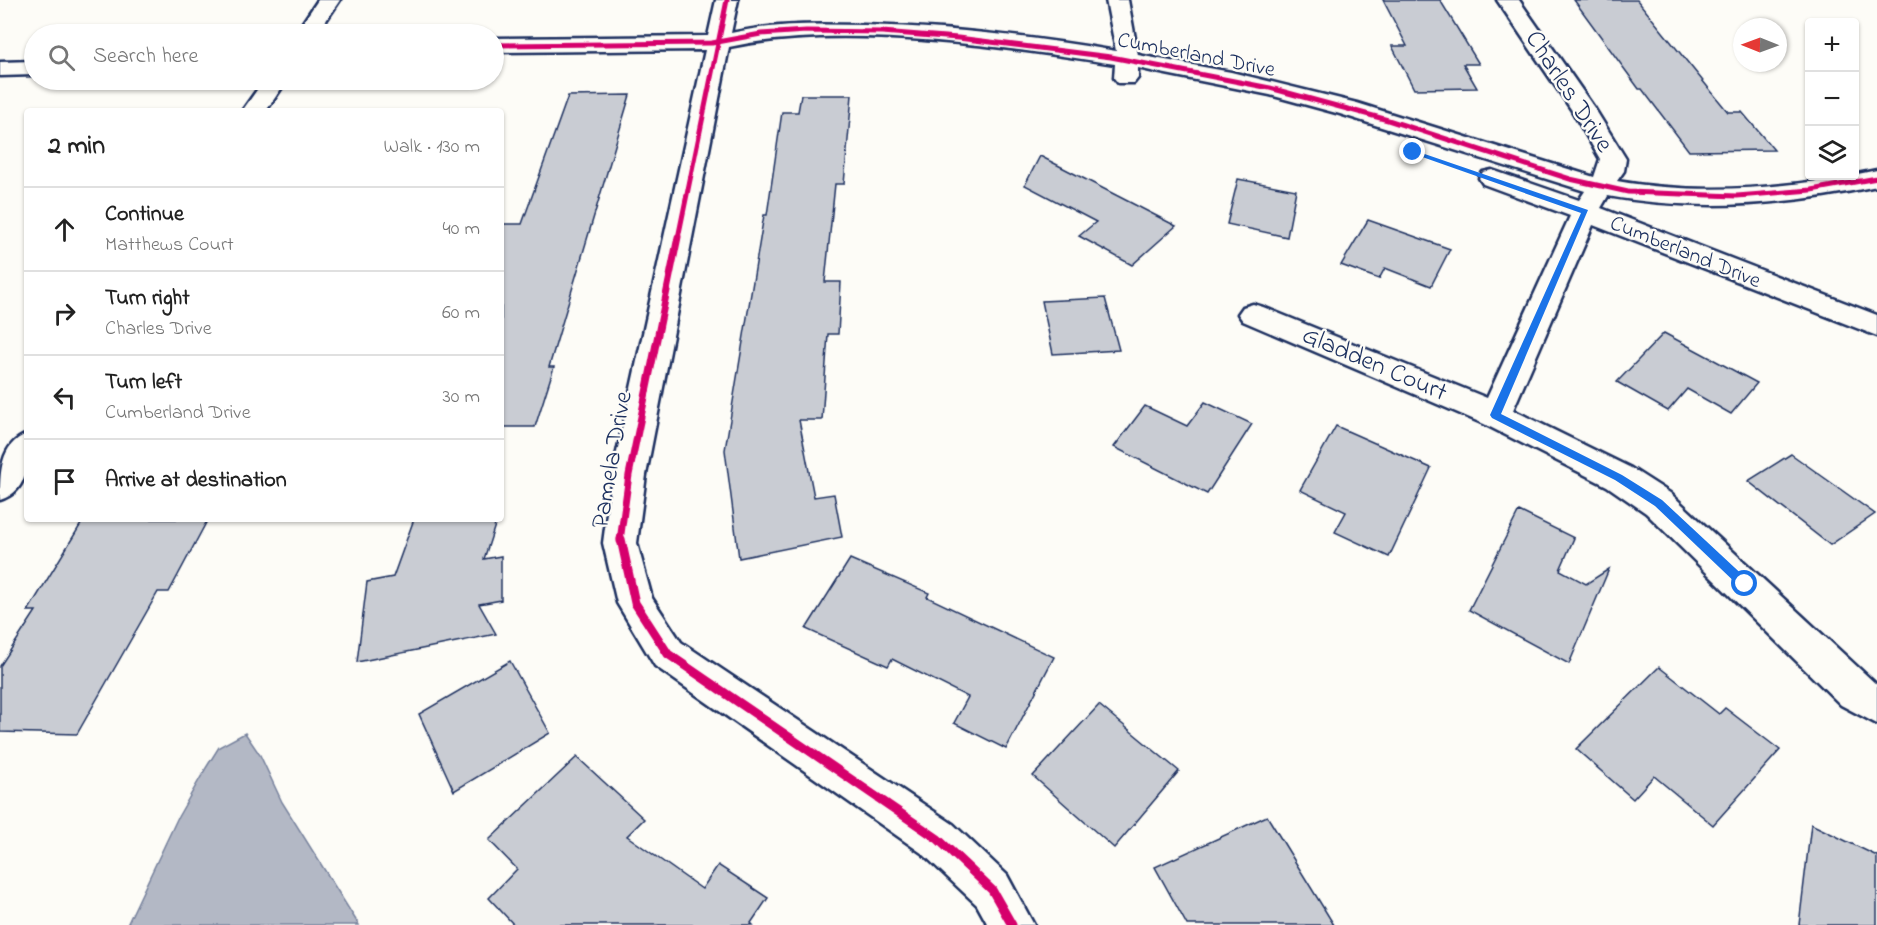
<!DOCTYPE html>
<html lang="en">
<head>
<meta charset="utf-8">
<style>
	:root { --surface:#fff; --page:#f6f6f6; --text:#222; --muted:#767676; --line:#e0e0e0 }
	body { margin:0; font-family:"Indie Flower",sans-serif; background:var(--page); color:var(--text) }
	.controls { position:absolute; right:18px; top:18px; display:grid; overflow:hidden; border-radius:6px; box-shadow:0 2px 4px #0004 }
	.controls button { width:54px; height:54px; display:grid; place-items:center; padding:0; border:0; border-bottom:2px solid var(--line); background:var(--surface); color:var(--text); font:30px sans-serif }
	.compass { position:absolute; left:1733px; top:18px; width:54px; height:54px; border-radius:50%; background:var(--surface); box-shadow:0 2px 4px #0004; rotate:271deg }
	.stop { position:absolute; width:18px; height:18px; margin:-14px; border:4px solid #1a73e8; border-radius:50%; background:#fff }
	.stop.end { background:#1a73e8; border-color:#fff; box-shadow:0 2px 6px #0008 }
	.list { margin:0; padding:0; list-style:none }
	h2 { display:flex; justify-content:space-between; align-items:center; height:78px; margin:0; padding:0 24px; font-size:26px }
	h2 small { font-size:20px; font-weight:400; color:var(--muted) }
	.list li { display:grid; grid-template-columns:39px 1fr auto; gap:18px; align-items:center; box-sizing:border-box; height:84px; padding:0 24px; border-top:2px solid var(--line) }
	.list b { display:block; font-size:22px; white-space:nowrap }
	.list p { margin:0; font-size:20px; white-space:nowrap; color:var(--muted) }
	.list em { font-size:20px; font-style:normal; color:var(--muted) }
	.icon { flex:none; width:33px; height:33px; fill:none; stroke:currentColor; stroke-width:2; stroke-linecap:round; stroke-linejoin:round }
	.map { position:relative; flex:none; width:1877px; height:925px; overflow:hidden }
	.search { position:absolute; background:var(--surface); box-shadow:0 2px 4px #0004; left:24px; top:24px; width:480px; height:66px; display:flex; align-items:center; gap:15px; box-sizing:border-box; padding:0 21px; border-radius:33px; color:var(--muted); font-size:22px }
	.panel { position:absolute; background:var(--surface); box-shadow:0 2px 4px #0004; left:24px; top:108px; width:480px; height:414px; border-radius:6px }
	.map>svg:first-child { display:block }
	.water { fill:#b3b8c5; stroke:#76819c; stroke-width:1.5 }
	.building { fill:#c9ccd3; stroke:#1b2f5e; stroke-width:1.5 }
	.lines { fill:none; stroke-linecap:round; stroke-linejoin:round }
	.minor-casing { stroke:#1b2f5e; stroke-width:5 }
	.minor { fill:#fdfcf7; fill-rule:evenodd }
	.cycleway-far2-casing { stroke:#fdfcf7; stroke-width:8 }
	.cycleway-far1-casing { stroke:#fdfcf7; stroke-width:10 }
	.cycleway-casing { stroke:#fdfcf7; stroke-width:13 }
	.cycleway-far2 { stroke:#d6006c; stroke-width:5 }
	.cycleway-far1 { stroke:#d6006c; stroke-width:7 }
	.cycleway { stroke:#d6006c; stroke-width:9 }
	.route { fill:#1a73e8 }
	.labels { text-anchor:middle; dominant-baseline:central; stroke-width:4.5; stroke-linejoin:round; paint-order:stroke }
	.far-street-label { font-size:22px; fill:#1b2f5e; stroke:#fdfcf7 }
	.street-label { font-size:26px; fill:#1b2f5e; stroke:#fdfcf7 }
</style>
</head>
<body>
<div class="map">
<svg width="1877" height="925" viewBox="0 0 1877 925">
	<rect width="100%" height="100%" fill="#fdfcf7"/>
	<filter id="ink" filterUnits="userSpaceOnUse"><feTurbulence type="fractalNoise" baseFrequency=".0167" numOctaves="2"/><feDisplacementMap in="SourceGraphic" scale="12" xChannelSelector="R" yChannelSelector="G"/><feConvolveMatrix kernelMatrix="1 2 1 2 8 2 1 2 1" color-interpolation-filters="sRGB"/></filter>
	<g filter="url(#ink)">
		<path class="water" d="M245 733 260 755 282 802 359 925H127L178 817 206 768 219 747Z"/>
		<g class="building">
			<path d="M1383 0H1440L1479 64H1463L1477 88 1414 89 1392 46H1407Z"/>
			<path d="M1574 0H1637L1728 112H1742L1774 150 1689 151 1642 89H1639Z"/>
			<path d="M630 95 549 367H554L535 427H501V224H522L568 96Z"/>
			<path d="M801 95H852L844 184H835L825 282H841L838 334H828L822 420H799L814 497 834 494 842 537 739 558 725 450 764 215H767L782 112H798Z"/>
			<path d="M1040 156 1176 226 1132 265 1079 236 1096 222 1025 185Z"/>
			<path d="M1238 179 1296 190 1287 237 1227 224Z"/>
			<path d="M1368 220 1450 249 1431 286 1385 268 1379 279 1341 265Z"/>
			<path d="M1105 298 1119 350 1053 354 1042 301Z"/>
			<path d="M1664 333 1757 383 1731 414 1687 389 1668 411 1617 382Z"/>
			<path d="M1205 402 1252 424 1207 494 1114 447 1145 406 1187 426Z"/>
			<path d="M1336 426 1431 468 1389 557 1335 532 1346 512 1300 490Z"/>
			<path d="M1791 454 1875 514 1830 545 1748 481Z"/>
			<path d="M1519 511 1574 538 1560 570 1586 584 1609 569 1569 664 1469 610Z"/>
			<path d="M84 519H208L169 592H158L77 734 0 732V666L36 611H28Z"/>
			<path d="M414 519H497L484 559 501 556V600L479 604 496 634 357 662 367 582 393 577Z"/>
			<path d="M850 559 929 593 927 597 1054 657 1006 749 954 723 968 697 892 659 888 666 806 629Z"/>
			<path d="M510 661 550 733 454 791 419 714Z"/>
			<path d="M1659 667 1719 714 1725 708 1780 750 1713 825 1654 776 1633 799 1576 749Z"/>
			<path d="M1099 705 1179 771 1114 848 1033 776Z"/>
			<path d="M577 757 644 819 627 836 702 889 718 865 768 898 751 923 753 925H514L489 898 517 869 489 840Z"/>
			<path d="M1267 816 1334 925H1187L1155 867Z"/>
			<path d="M1811 824 1877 856V925H1799Z"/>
		</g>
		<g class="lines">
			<defs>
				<g id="minor">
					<path d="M318 0H340L317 34H295Z"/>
					<path d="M716 0H738L731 33C775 23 819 24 864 25 948 27 1033 37 1116 51L1106 0H1128L1138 55 1231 72 1357 103 1594 177 1600 159 1571 109 1497 0H1519L1595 109 1626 159 1624 171 1617 181C1703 196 1794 188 1877 170V186C1789 205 1697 212 1608 196L1601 208 1877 315V336L1593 225 1513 410 1631 468 1670 493 1877 685V724L1841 705 1646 513 1607 486 1484 424 1243 321 1238 314 1243 307 1253 304 1263 307 1487 398 1570 216 1483 184 1479 178 1483 172 1492 170 1579 200 1585 191 1340 114 1270 95 1151 71 1138 68V78L1134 83H1118L1114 78 1115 64C1000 46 842 23 729 47L646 475 637 543 652 598 681 642 953 824 1007 875 1034 925H988L977 905 923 854 655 666 617 603 603 543 612 475 705 50 494 52V38L708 36Z"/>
					<path d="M34 61V75L0 76V62Z"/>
					<path d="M264 80H287L266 111H242Z"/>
					<path d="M27 434C27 461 31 490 0 500 0 473 0 444 27 434Z"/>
				</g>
			</defs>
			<use href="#minor" class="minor-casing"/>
			<use href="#minor" class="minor"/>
			<defs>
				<g id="cycleway-far2">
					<path d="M494 45 712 43 761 34 806 31 882 32 958 38 1111 57 1270 88 1388 120 1570 179 1628 192 1737 196 1811 190 1877 178"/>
					<path d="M678 238 727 0"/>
				</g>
				<path id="cycleway-far1" d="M620 541 629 475 678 237"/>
				<path id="cycleway" d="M621 539 635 603 668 654 938 839 992 890 1012 925"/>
			</defs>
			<use href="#cycleway-far2" class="cycleway-far2-casing"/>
			<use href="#cycleway-far1" class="cycleway-far1-casing"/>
			<use href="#cycleway" class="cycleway-casing"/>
			<use href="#cycleway-far2" class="cycleway-far2"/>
			<use href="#cycleway-far1" class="cycleway-far1"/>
			<use href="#cycleway" class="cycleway"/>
		</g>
	</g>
	<path class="route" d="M1413 150 1588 210 1501 414 1622 475 1662 500 1749 581V588H1741L1655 506 1615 480 1492 418 1490 415 1581 213 1411 153Z"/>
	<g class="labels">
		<g class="far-street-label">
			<text transform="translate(1196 56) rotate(11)">Cumberland Drive</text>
			<text transform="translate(1685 253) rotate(22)">Cumberland Drive</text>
		</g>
		<g class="street-label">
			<text transform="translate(1568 92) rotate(57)">Charles Drive</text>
			<text transform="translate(1374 365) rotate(23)">Gladden Court</text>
			<text transform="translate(613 460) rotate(-80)">Pamela Drive</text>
		</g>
	</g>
</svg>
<div class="controls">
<button>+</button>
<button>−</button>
<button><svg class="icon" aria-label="layers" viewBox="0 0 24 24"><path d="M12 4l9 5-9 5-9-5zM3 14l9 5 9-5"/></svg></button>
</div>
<svg class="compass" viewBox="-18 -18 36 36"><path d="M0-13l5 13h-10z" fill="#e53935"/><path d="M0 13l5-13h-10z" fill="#767676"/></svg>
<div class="stop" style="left:1745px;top:584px"></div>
<div class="stop end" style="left:1413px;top:152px"></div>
<div class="search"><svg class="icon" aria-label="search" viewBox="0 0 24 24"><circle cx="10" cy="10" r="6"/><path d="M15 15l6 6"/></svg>Search here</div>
<section class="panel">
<h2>2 min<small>Walk · 130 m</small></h2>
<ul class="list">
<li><svg class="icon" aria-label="ahead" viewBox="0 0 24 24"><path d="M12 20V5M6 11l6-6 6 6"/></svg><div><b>Continue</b><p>Matthews Court</p></div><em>40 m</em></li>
<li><svg class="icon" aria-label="right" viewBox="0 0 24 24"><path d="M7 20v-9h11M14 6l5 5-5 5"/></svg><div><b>Turn right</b><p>Charles Drive</p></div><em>60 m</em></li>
<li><svg class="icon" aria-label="left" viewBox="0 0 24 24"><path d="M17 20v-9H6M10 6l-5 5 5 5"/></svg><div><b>Turn left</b><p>Cumberland Drive</p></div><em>30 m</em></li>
<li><svg class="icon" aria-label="arrive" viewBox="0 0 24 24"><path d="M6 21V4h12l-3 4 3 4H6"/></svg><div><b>Arrive at destination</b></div></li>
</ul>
</section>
</div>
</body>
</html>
